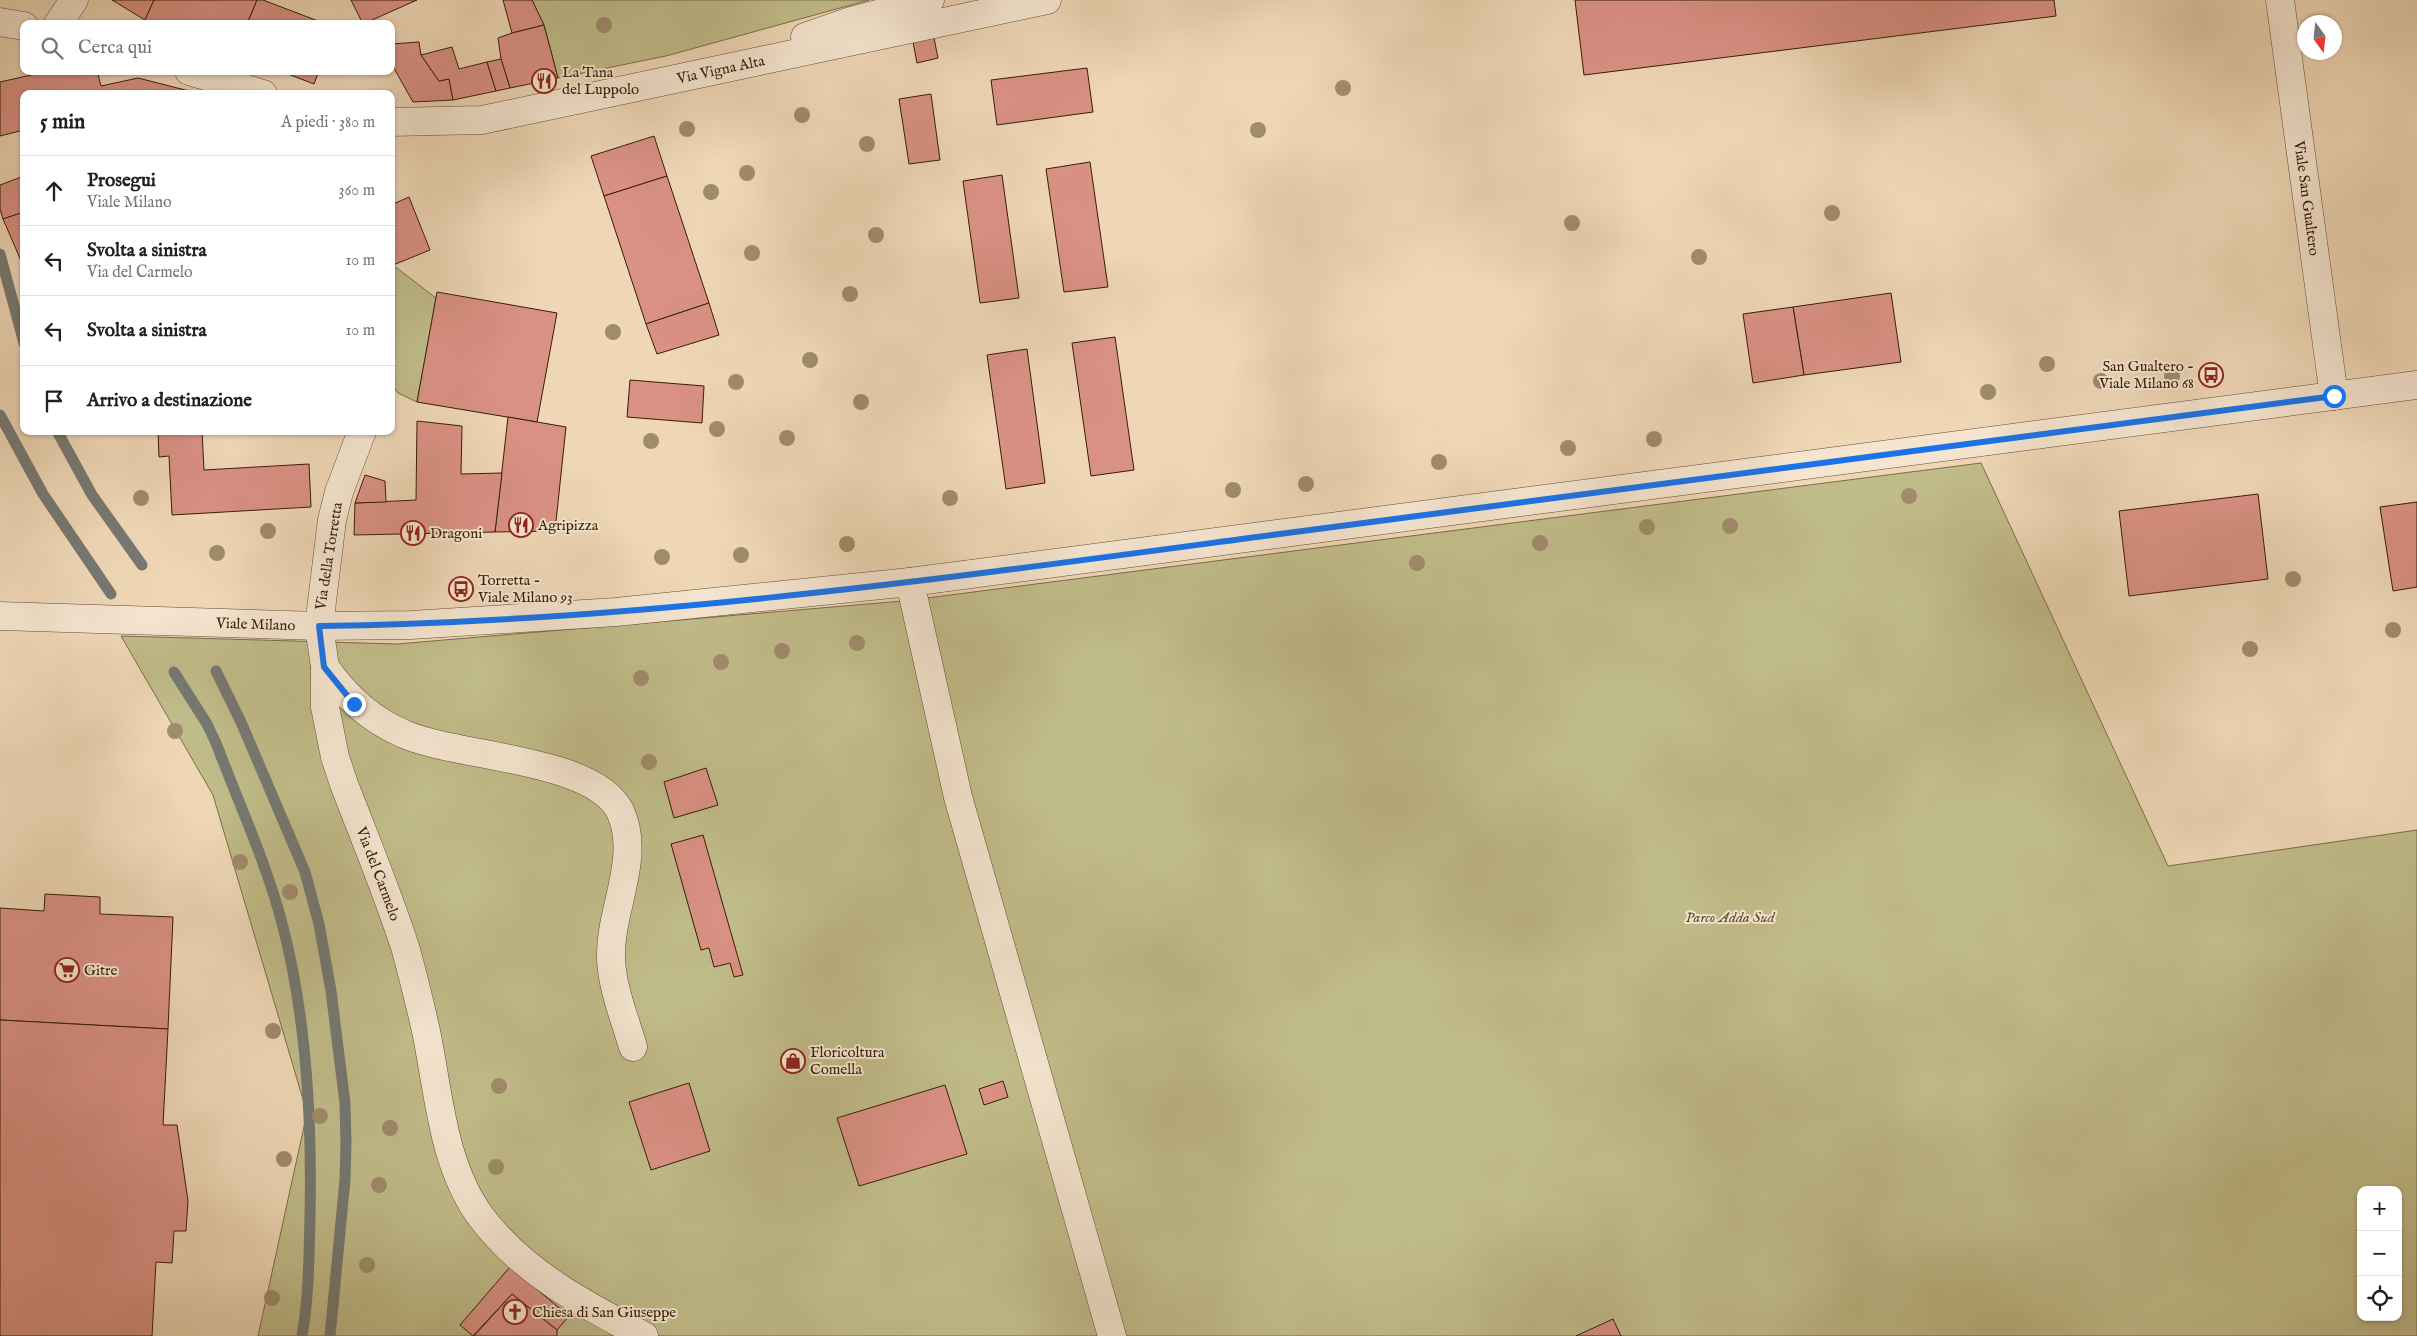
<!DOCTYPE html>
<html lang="it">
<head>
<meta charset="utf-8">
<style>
	:root { --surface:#fff; --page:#f6f6f6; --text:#202124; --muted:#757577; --line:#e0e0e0 }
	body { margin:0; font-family:"IM FELL English",serif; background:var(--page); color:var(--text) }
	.controls { position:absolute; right:15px; bottom:15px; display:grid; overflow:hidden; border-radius:10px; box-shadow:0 1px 4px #0004 }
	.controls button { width:45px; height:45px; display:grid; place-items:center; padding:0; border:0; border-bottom:1px solid var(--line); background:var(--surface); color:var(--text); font:25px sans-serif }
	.compass { position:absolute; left:2297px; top:15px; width:45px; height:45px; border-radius:50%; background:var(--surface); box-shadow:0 1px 4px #0004; rotate:165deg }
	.stop { position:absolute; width:15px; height:15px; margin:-11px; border:4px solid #1a73e8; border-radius:50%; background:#fff }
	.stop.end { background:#1a73e8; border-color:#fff; box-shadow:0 1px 5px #0008 }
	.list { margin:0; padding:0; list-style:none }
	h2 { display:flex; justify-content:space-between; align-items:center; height:65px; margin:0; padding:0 20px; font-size:21px }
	h2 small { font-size:16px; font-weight:400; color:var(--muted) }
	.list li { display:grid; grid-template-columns:32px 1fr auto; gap:15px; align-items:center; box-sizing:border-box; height:70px; padding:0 20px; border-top:1px solid var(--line) }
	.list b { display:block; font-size:19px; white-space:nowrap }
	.list p { margin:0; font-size:16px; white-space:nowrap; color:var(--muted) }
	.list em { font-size:16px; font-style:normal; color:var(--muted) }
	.icon { flex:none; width:28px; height:28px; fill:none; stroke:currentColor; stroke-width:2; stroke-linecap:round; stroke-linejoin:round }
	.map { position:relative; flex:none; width:2417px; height:1336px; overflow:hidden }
	.search { position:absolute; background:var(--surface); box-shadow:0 1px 4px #0004; left:20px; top:20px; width:375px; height:55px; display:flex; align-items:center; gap:12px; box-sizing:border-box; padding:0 18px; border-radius:10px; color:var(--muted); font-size:19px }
	.panel { position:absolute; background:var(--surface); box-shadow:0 1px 4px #0004; left:20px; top:90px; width:375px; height:345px; border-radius:10px }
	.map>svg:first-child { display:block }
	.green { fill:#c0bc89; stroke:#7b6c48; fill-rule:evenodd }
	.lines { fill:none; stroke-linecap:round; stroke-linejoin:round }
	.stream { stroke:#767972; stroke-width:11 }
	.building { fill:#da9185; stroke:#361d06 }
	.minor-casing { stroke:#644c32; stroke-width:29 }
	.minor { stroke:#f5e5d0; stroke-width:28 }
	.tree { fill:#a08b6b }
	.route { stroke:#1a73e8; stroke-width:6 }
	.labels { text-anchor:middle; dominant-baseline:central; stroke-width:4; stroke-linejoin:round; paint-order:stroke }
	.street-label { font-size:15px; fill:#361d06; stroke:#f5e5d0 }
	.poi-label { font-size:15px; fill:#361d06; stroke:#f5e5d0; text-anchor:start }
	.park-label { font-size:15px; font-style:italic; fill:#5f4d2d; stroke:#f5e5d0 }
</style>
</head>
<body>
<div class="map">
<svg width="2417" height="1336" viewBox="0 0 2417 1336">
	<rect width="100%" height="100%" fill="#efd7b6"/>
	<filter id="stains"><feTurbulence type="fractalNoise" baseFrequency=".004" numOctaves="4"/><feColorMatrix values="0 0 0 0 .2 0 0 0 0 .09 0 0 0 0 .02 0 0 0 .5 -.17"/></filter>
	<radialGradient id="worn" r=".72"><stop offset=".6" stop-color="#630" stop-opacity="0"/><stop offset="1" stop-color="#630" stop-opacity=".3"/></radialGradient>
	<g class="green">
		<path d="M532 0H869L666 56 558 78 544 25Z"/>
		<path d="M391 259 393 265 436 298 417 402 398 393 391 383Z"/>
		<path d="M1981 463 2168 866 2417 830V1336H258L307 1113 213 795 121 636 397 644 903 601ZM2361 1190H2398V1317H2361Z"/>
	</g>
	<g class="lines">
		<g class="stream">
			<path d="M0 254 24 343"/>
			<path d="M0 415 43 494 111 594"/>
			<path d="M57 431 92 495 142 565"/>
			<path d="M216 671 241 722 305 872 319 924 331 991 345 1103 346 1143 345 1180 330 1336"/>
			<path d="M174 672 207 724 216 743C239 804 267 864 283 927 307 1020 312 1120 310 1216 309 1256 309 1296 302 1336"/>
		</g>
	</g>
	<g class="building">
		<path d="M112 0H154L145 20Z"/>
		<path d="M154 0H257L247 24H154L145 20Z"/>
		<path d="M257 0H263L326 24H247Z"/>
		<path d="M351 0H417L363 24Z"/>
		<path d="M503 0H532L544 25 512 33Z"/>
		<path d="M1575 0H2054L2056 16 1584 75Z"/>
		<path d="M544 25 558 78 510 88 501 59 498 38 512 33Z"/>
		<path d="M934 38 938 58 917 63 913 42Z"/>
		<path d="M419 42 421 55 439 81 449 79 453 100 413 102 391 63V44Z"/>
		<path d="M452 47 459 69 487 62 496 91 453 100 449 79 439 81 421 55Z"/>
		<path d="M501 59 510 88 496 91 487 62Z"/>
		<path d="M1087 68 1093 112 997 125 991 80Z"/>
		<path d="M49 71H97L101 86 138 78 201 94H24V130L0 136V82Z"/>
		<path d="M280 71H319L314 84Z"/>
		<path d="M931 94 940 160 909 164 899 99Z"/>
		<path d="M654 136 667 176 604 196 591 156Z"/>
		<path d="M1090 162 1108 287 1064 292 1046 169Z"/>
		<path d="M1002 175 1019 298 980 303 963 181Z"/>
		<path d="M24 176V212L3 219 0 209V185Z"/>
		<path d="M667 176 709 303 646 324 604 196Z"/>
		<path d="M409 197 430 250 393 265 391 259V205Z"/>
		<path d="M24 212V263H22L3 219Z"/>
		<path d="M437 292 557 313 537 422 417 402Z"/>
		<path d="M1891 293 1901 362 1804 375 1793 307Z"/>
		<path d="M709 303 719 335 657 354 646 324Z"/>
		<path d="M1793 307 1804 375 1753 383 1743 314Z"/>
		<path d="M1115 337 1134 470 1091 476 1072 343Z"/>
		<path d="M1027 349 1045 483 1006 489 987 355Z"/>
		<path d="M630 380 704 386 702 423 627 417Z"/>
		<path d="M508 417 566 427 555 531 495 532Z"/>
		<path d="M417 421 462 426 461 474 502 473 495 532 354 535 355 503 416 500Z"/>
		<path d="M158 431H202L204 470 309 464 311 507 172 515 169 456 159 457Z"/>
		<path d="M365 475 385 481 386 502 355 503Z"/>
		<path d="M2258 494 2268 579 2129 596 2119 511Z"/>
		<path d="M2417 502V587L2393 591 2380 507Z"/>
		<path d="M706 768 718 805 674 818 664 782Z"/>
		<path d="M703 835 743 975 734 977 730 963 714 967 709 948 701 950 671 844Z"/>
		<path d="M45 894 100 897V914L173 917 168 1029 0 1020V908L44 911Z"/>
		<path d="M0 1020 168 1029 163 1125H177L188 1201 186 1231H174L172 1263 156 1262 152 1336H0Z"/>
		<path d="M1003 1081 1008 1097 984 1105 979 1089Z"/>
		<path d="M689 1083 710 1151 651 1170 629 1102Z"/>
		<path d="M945 1085 967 1154 859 1186 837 1118Z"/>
		<path d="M510 1267 569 1316 557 1330 512 1294 473 1336 460 1325Z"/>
		<path d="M512 1294 557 1330V1336H474Z"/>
		<path d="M1613 1319 1621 1336H1576Z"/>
	</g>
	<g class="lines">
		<defs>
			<g id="minor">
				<path id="s1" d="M2280 0 2334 396"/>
				<path d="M0 22 24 26"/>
				<path d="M58 24 74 0"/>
				<path d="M805 37 851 21 930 0"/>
				<path d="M189 71 263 94"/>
				<path id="s2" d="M391 122 482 120 1047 0"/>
				<path id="s3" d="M362 431 339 492 332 520 319 626 325 667V707L335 757 344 784C365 839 388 894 406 950 413 976 420 1004 426 1031 439 1093 442 1164 481 1217 522 1272 585 1305 644 1336"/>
				<path d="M910 582 958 797 1112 1336"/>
				<path id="s4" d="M0 616 319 626 411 625 616 612 910 582 2417 385"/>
				<path d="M325 667C345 696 371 720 404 734 455 757 594 758 620 811 642 857 609 911 611 959 612 988 625 1019 633 1047"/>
			</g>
		</defs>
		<use href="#minor" class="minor-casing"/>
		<use href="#minor" class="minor"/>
	</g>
	<g class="tree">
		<circle cx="604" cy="25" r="8"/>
		<circle cx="1343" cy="88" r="8"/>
		<circle cx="802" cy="115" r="8"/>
		<circle cx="687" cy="129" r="8"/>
		<circle cx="1258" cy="130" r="8"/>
		<circle cx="867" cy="144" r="8"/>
		<circle cx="747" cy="173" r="8"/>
		<circle cx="711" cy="192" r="8"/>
		<circle cx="1832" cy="213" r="8"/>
		<circle cx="1572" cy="223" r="8"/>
		<circle cx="876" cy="235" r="8"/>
		<circle cx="752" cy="253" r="8"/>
		<circle cx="1699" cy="257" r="8"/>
		<circle cx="850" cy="294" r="8"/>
		<circle cx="613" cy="332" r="8"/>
		<circle cx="810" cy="360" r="8"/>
		<circle cx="2047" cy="364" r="8"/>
		<circle cx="2172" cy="376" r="8"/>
		<circle cx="2101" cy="381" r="8"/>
		<circle cx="736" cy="382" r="8"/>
		<circle cx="1988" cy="392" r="8"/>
		<circle cx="861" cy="402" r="8"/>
		<circle cx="717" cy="429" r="8"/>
		<circle cx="787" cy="438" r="8"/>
		<circle cx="1654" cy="439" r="8"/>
		<circle cx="651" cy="441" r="8"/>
		<circle cx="1568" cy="448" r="8"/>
		<circle cx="1439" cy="462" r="8"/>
		<circle cx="1306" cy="484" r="8"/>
		<circle cx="1233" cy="490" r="8"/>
		<circle cx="1909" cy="496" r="8"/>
		<circle cx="141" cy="498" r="8"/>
		<circle cx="950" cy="498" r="8"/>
		<circle cx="1730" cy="526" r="8"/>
		<circle cx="1647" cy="527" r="8"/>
		<circle cx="268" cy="531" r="8"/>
		<circle cx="1540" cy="543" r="8"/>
		<circle cx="847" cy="544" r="8"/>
		<circle cx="217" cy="553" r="8"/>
		<circle cx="741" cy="555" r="8"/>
		<circle cx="662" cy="557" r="8"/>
		<circle cx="1417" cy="563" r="8"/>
		<circle cx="2293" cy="579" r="8"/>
		<circle cx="2393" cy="630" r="8"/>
		<circle cx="857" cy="643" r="8"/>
		<circle cx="2250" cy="649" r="8"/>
		<circle cx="782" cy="651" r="8"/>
		<circle cx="721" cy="662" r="8"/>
		<circle cx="641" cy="678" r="8"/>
		<circle cx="175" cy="731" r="8"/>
		<circle cx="649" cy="762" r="8"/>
		<circle cx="240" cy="862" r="8"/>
		<circle cx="290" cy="892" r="8"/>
		<circle cx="273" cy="1031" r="8"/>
		<circle cx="499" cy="1086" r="8"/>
		<circle cx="320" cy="1116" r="8"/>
		<circle cx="390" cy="1128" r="8"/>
		<circle cx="284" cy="1159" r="8"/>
		<circle cx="496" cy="1167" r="8"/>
		<circle cx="379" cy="1185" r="8"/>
		<circle cx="367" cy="1265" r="8"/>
		<circle cx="272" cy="1298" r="8"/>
	</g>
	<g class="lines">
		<path class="route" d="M354 704 324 667 319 626C638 622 956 577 1272 535 1626 488 1980 441 2334 396"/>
	</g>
	<defs>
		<symbol id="restaurant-ring" viewBox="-11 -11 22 22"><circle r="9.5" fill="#f5e5d0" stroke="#8f2418" stroke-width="1.5"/><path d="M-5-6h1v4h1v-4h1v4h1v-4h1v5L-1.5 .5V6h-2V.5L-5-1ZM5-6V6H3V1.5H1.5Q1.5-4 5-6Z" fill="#8f2418"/></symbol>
		<symbol id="bus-ring" viewBox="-11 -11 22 22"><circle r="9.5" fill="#f5e5d0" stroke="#8f2418" stroke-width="1.5"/><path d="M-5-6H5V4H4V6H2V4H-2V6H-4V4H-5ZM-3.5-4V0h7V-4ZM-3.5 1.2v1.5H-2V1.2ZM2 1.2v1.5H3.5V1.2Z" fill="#8f2418"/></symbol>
		<symbol id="supermarket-ring" viewBox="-11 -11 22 22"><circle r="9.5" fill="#f5e5d0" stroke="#8f2418" stroke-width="1.5"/><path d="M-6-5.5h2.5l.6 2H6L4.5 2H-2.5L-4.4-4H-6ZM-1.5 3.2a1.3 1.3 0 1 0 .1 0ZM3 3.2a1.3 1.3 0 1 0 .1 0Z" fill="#8f2418"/></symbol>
		<symbol id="shop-ring" viewBox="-11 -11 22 22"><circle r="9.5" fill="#f5e5d0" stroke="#8f2418" stroke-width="1.5"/><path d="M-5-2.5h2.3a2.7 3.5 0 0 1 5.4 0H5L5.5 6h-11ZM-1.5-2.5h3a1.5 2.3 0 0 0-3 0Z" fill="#8f2418"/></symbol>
		<symbol id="church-ring" viewBox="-11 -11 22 22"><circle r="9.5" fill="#f5e5d0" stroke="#8f2418" stroke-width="1.5"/><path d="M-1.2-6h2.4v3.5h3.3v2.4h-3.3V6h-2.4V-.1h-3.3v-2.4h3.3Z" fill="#8f2418"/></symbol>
	</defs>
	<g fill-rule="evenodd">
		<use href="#restaurant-ring" x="530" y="67" width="28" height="28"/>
		<use href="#bus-ring" x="2197" y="361" width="28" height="28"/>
		<use href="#restaurant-ring" x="507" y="511" width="28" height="28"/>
		<use href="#restaurant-ring" x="399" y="519" width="28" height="28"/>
		<use href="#bus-ring" x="447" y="575" width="28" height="28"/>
		<use href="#supermarket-ring" x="53" y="956" width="28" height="28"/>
		<use href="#shop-ring" x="779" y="1047" width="28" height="28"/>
		<use href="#church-ring" x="501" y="1298" width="28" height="28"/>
	</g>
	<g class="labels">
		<g class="street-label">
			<text stroke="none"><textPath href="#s2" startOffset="335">Via Vigna Alta</textPath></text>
			<text stroke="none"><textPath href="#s1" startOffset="200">Viale San Gualtero</textPath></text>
			<text transform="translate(329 556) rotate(-81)">Via della Torretta</text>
			<text stroke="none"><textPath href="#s4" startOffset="256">Viale Milano</textPath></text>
			<text stroke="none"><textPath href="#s3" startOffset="458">Via del Carmelo</textPath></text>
		</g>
		<g class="poi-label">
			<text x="562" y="72">La Tana<tspan x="562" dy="17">del Luppolo</tspan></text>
			<text x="2194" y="366" text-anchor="end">San Gualtero -<tspan x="2194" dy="17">Viale Milano 68</tspan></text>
			<text x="538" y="525">Agripizza</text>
			<text x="430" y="533">Dragoni</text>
			<text x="478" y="580">Torretta -<tspan x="478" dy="17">Viale Milano 93</tspan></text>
			<text x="84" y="970">Gitre</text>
			<text x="810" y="1052">Floricoltura<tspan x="810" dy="17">Comella</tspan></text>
			<text x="532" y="1312">Chiesa di San Giuseppe</text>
		</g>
		<g class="park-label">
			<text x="1730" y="917">Parco Adda Sud</text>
		</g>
	</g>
	<rect width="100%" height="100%" filter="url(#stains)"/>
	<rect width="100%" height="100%" fill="url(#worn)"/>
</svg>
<div class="controls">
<button>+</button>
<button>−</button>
<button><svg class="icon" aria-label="locate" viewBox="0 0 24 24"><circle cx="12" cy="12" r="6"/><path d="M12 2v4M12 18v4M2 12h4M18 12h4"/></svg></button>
</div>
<svg class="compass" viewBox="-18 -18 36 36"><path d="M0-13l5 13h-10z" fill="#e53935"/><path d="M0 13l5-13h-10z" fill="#757577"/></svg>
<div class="stop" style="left:2334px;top:396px"></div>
<div class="stop end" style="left:354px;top:704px"></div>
<div class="search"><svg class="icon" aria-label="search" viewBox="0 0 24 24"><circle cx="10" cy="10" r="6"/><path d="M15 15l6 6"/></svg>Cerca qui</div>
<section class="panel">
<h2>5 min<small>A piedi · 380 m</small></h2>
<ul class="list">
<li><svg class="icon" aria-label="ahead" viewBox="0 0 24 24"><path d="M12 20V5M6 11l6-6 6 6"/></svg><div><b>Prosegui</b><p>Viale Milano</p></div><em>360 m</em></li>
<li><svg class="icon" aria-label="left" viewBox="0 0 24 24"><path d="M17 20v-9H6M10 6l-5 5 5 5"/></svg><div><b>Svolta a sinistra</b><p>Via del Carmelo</p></div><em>10 m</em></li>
<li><svg class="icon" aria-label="left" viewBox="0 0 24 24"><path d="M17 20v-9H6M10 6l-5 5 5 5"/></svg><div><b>Svolta a sinistra</b></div><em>10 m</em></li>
<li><svg class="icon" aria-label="arrive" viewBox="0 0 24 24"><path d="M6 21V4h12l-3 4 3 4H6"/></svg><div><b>Arrivo a destinazione</b></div></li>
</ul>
</section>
</div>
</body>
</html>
